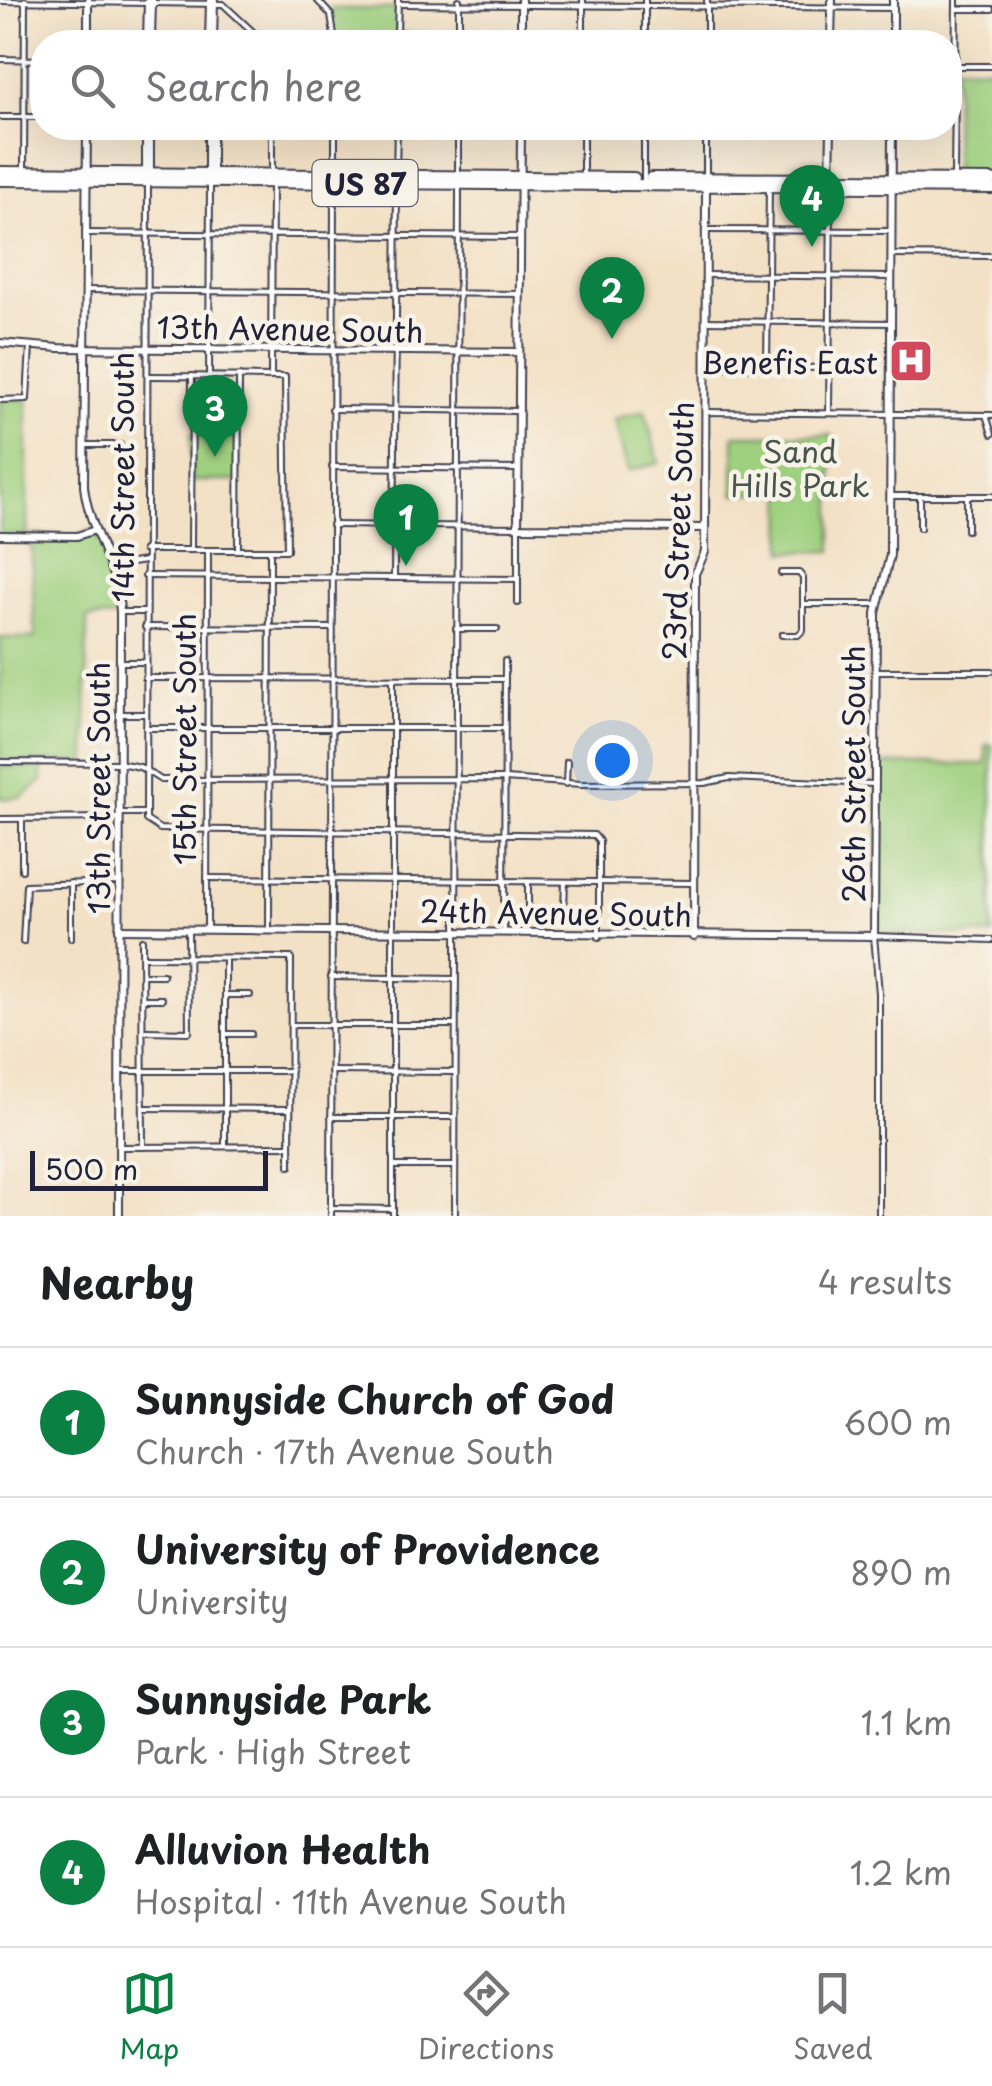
<!DOCTYPE html>
<html lang="en">
<head>
<meta charset="utf-8">
<style>
	:root { --surface:#fff; --page:#f6f6f6; --text:#202124; --muted:#757577; --line:#e0e0e0; --accent:#0b8043 }
	body { margin:0; font-family:"Playpen Sans",sans-serif; background:var(--page); color:var(--text) }
	.scale { position:absolute; left:30px; bottom:25px; width:238px; box-sizing:border-box; padding-left:10px; border:5px solid #22223b; border-top:0; font-size:28px; line-height:35px; white-space:nowrap; color:#22223b; -webkit-text-stroke:8px #f7f3e8; paint-order:stroke }
	.you { position:absolute; left:612px; top:760px; width:35px; height:35px; margin:-25px; border:8px solid #fff; border-radius:50%; background:#1a73e8; box-shadow:0 0 0 15px #1a73e833 }
	.badge { display:grid; place-items:center; width:65px; height:65px; border-radius:50%; background:var(--accent); color:#fff; font-size:32px; font-weight:700 }
	.pin { position:absolute; translate:-50% -82px; filter:drop-shadow(0 2px 5px #0008) }
	.pin::after { content:''; position:absolute; top:52px; width:35px; height:30px; background:inherit; clip-path:polygon(0 0,100% 0,50% 100%) }
	.list { margin:0; padding:0; list-style:none }
	h2 { display:flex; justify-content:space-between; align-items:center; height:130px; margin:0; padding:0 40px; font-size:42px }
	h2 small { font-size:32px; font-weight:400; color:var(--muted) }
	.list li { display:grid; grid-template-columns:65px 1fr auto; gap:30px; align-items:center; box-sizing:border-box; height:150px; padding:0 40px; border-top:2px solid var(--line) }
	.list b { display:block; font-size:38px; white-space:nowrap }
	.list p { margin:0; font-size:32px; white-space:nowrap; color:var(--muted) }
	.list em { font-size:32px; font-style:normal; color:var(--muted) }
	.icon { flex:none; width:55px; height:55px; fill:none; stroke:currentColor; stroke-width:2; stroke-linecap:round; stroke-linejoin:round }
	.map { position:relative; flex:none; width:992px; height:1216px; overflow:hidden }
	.search { position:absolute; background:var(--surface); box-shadow:0 10px 40px #0002; left:30px; right:30px; top:30px; height:110px; display:flex; align-items:center; gap:25px; box-sizing:border-box; padding:0 35px; border-radius:40px; color:var(--muted); font-size:38px }
	.sheet { height:730px; background:var(--surface) }
	nav { display:flex; justify-content:space-around; align-items:center; box-sizing:border-box; height:140px; border-top:2px solid var(--line); background:var(--surface); font-size:28px; color:var(--muted) }
	nav a { display:grid; justify-items:center; gap:5px }
	nav .on { color:var(--accent) }
	.map>svg:first-child { display:block }
	.green { fill:#9fd07f; stroke:#60795d; stroke-width:2.5 }
	.lines { fill:none; stroke-linecap:round; stroke-linejoin:round }
	.minor-casing { stroke:#413f50; stroke-width:8 }
	.tertiary-casing { stroke:#413f50; stroke-width:10 }
	.primary-casing { stroke:#413f50; stroke-width:14 }
	.trunk-casing { stroke:#413f50; stroke-width:14 }
	.minor { stroke:#fff; stroke-width:4 }
	.tertiary { stroke:#fff; stroke-width:6 }
	.primary { stroke:#fff; stroke-width:10 }
	.trunk { stroke:#fff; stroke-width:10 }
	.labels { text-anchor:middle; dominant-baseline:central; stroke-width:9; stroke-linejoin:round; paint-order:stroke }
	.shield { fill:#f7f3e8; stroke:#62616f; stroke-width:2.5 }
	.shield-label { font-size:28px; font-weight:bold; fill:#22223b }
	.street-label { font-size:30px; fill:#22223b; stroke:#f7f3e8 }
	.poi-label { font-size:30px; fill:#22223b; stroke:#f7f3e8; text-anchor:end }
	.park-label { font-size:30px; fill:#48564f; stroke:#f7f3e8 }
</style>
</head>
<body>
<div class="map">
<svg width="992" height="1216" viewBox="0 0 992 1216">
	<rect width="100%" height="100%" fill="#f7f3e8"/>
	<filter id="ink" filterUnits="userSpaceOnUse"><feTurbulence type="fractalNoise" baseFrequency=".01" numOctaves="2"/><feDisplacementMap in="SourceGraphic" scale="20" xChannelSelector="R" yChannelSelector="G"/><feConvolveMatrix kernelMatrix="1 2 1 2 8 2 1 2 1" color-interpolation-filters="sRGB"/></filter>
	<filter id="wash" filterUnits="userSpaceOnUse"><feTurbulence type="fractalNoise" baseFrequency=".0048" numOctaves="4" result="noise"/><feDisplacementMap in="SourceGraphic" scale="40" xChannelSelector="R" yChannelSelector="G"/><feGaussianBlur stdDeviation="2.25" result="paint"/><feColorMatrix in="noise" values="0 0 0 0 0 0 0 0 0 0 0 0 0 0 0 0 0 1.4 0 .05"/><feComposite in="paint" operator="in"/></filter>
	<g filter="url(#wash)">
		<rect width="100%" height="100%" fill="#f3e1c6"/>
		<g class="green">
			<path d="M331 9H398V33L424 34V42H335Z"/>
			<path d="M955 66 992 67V180H954Z"/>
			<path d="M27 399V535H0V400Z"/>
			<path d="M645 411 659 463 628 471 614 419Z"/>
			<rect x="191" y="433" width="47" height="48"/>
			<path d="M734 435H832V551L784 552 783 493 734 494Z"/>
			<path d="M95 530 112 566 120 617 87 618 86 763 0 761V638H35L31 535 77 536Z"/>
			<path d="M986 745H992V935L879 933 878 764H986Z"/>
			<path d="M0 767H42V781L22 797 0 799Z"/>
		</g>
	</g>
	<g filter="url(#ink)">
		<g class="lines">
			<defs>
				<g id="minor">
					<path d="M317 0 331 15 335 42"/>
					<path d="M645 0V42"/>
					<path d="M0 1 223 4 264 42"/>
					<path d="M398 4 893 8"/>
					<path d="M956 9H992"/>
					<path d="M397 33 398 0"/>
					<path d="M459 42V0"/>
					<path d="M583 42V0"/>
					<path d="M707 42V0"/>
					<path d="M0 59 42 60"/>
					<path d="M950 66H992"/>
					<path d="M0 117H42"/>
					<path d="M335 128V173"/>
					<path d="M583 128V178"/>
					<path d="M24 170 25 0"/>
					<path d="M272 173V128"/>
					<path d="M396 173 397 128"/>
					<path d="M458 173V128"/>
					<path d="M954 175 956 0"/>
					<path d="M706 177V128"/>
					<path d="M148 182 146 820 160 829 594 835 599 841V937"/>
					<path d="M644 183V128"/>
					<path d="M706 230 891 231"/>
					<path d="M85 233 520 237"/>
					<path d="M892 255 992 256"/>
					<path d="M705 275 891 277"/>
					<path d="M85 290 519 294"/>
					<path d="M705 321 891 323"/>
					<path d="M705 367 830 368"/>
					<path d="M767 367 769 187"/>
					<path d="M209 376 210 186"/>
					<path d="M271 376 272 182"/>
					<path d="M0 400 27 399 30 346"/>
					<path d="M332 409 518 411"/>
					<path d="M705 412 992 415"/>
					<path d="M829 413 831 189"/>
					<path d="M986 415 992 434"/>
					<path d="M84 445H120"/>
					<path d="M332 467 518 469"/>
					<path d="M891 496H992"/>
					<path d="M332 525 518 527V603"/>
					<path d="M920 528V496"/>
					<path d="M967 530V496"/>
					<path d="M144 550H287L285 377 148 376"/>
					<path d="M191 550 192 376"/>
					<path d="M238 550 239 376"/>
					<path d="M112 566 145 561"/>
					<path d="M781 573H799L803 578V630L798 635H782"/>
					<path d="M145 576 518 579"/>
					<path d="M394 578 397 187"/>
					<path d="M803 604H877"/>
					<path d="M120 612H145"/>
					<path d="M145 627 331 628"/>
					<path d="M456 629H497"/>
					<path d="M120 662H145"/>
					<path d="M875 671H992"/>
					<path d="M145 678 505 679"/>
					<path d="M393 679V1216"/>
					<path d="M120 714H145"/>
					<path d="M146 728H505"/>
					<path d="M0 762 119 763 140 767 161 780 504 779 582 784 704 783 729 778 874 784"/>
					<path d="M566 784 567 762"/>
					<path d="M119 813H144"/>
					<path d="M0 819 119 818"/>
					<path d="M22 870V819"/>
					<path d="M207 878 693 883"/>
					<path d="M71 883V938"/>
					<path d="M528 907V882"/>
					<path d="M564 907 565 882"/>
					<path d="M207 929 208 550"/>
					<path d="M269 930 270 550"/>
					<path d="M504 931 505 661"/>
					<path d="M142 940 143 1147"/>
					<path d="M23 942 26 885 119 882"/>
					<path d="M143 957 291 958 290 1166"/>
					<path d="M143 975H163"/>
					<path d="M331 977 455 979"/>
					<path d="M225 995H250"/>
					<path d="M143 999H162"/>
					<path d="M291 1025H455"/>
					<path d="M146 1031 189 1032 188 929"/>
					<path d="M225 1034H251"/>
					<path d="M120 1071H291"/>
					<path d="M331 1071 455 1072"/>
					<path d="M143 1108 289 1109"/>
					<path d="M331 1117H455"/>
					<path d="M225 1146V958"/>
					<path d="M120 1147 290 1146"/>
					<path d="M393 1166H454"/>
					<path d="M331 1208 393 1209"/>
					<path d="M331 1216 334 187"/>
					<path d="M455 1216 459 187"/>
					<path d="M879 1216V993L874 936 992 940"/>
				</g>
				<g id="tertiary">
					<path d="M88 42V0"/>
					<path d="M521 42V0"/>
					<path d="M831 42 832 0"/>
					<path d="M893 42V0"/>
					<path d="M87 128 84 486C89 532 118 566 120 612L119 1216"/>
					<path d="M521 128 518 527 705 528"/>
					<path d="M830 179 831 128"/>
					<path d="M891 332 892 128"/>
					<path d="M0 343 59 348 519 352"/>
					<path d="M0 535 77 536 95 530"/>
					<path d="M119 929 874 936 876 613 890 555 891 334"/>
					<path d="M694 937 695 574 705 552 706 185"/>
				</g>
				<g id="primary">
					<path d="M149 42 150 0"/>
					<path d="M211 42 212 0"/>
					<path d="M210 180V128"/>
					<path d="M148 181V128"/>
				</g>
				<g id="trunk">
					<path d="M0 172 634 178"/>
					<path d="M651 178 992 180"/>
					<path d="M0 180 992 188"/>
				</g>
			</defs>
			<use href="#minor" class="minor-casing"/>
			<use href="#tertiary" class="tertiary-casing"/>
			<use href="#primary" class="primary-casing"/>
			<use href="#trunk" class="trunk-casing"/>
			<use href="#minor" class="minor"/>
			<use href="#tertiary" class="tertiary"/>
			<use href="#primary" class="primary"/>
			<use href="#trunk" class="trunk"/>
		</g>
	</g>
	<defs>
		<symbol id="hospital-square" viewBox="-11 -11 22 22"><rect x="-9" y="-9" width="18" height="18" rx="4" fill="#d1495b" stroke="#f7f3e8"/><path d="M-5-5h3v3.5h4V-5h3V5h-3V1.5h-4V5h-3Z" fill="#fff"/></symbol>
	</defs>
	<g fill-rule="evenodd">
		<use href="#hospital-square" x="886" y="336" width="50" height="50"/>
	</g>
	<g class="labels">
		<rect class="shield" x="312.5" y="160" width="105" height="46" rx="8"/>
		<g class="shield-label">
			<text x="365" y="183">US 87</text>
		</g>
		<g class="street-label">
			<text transform="translate(290 328) rotate(1)">13th Avenue South</text>
			<text transform="translate(121 477) rotate(-90)">14th Street South</text>
			<text transform="translate(677 531) rotate(-88)">23rd Street South</text>
			<text transform="translate(183 739) rotate(-90)">15th Street South</text>
			<text transform="translate(852 774) rotate(-90)">26th Street South</text>
			<text transform="translate(97 788) rotate(-90)">13th Street South</text>
			<text transform="translate(556 912) rotate(1)">24th Avenue South</text>
		</g>
		<g class="poi-label">
			<text x="878" y="361">Benefis East</text>
		</g>
		<g class="park-label">
			<text x="800" y="450">Sand<tspan x="800" dy="34">Hills Park</tspan></text>
		</g>
	</g>
</svg>
<div class="scale">500 m</div>
<div class="you"></div>
<div class="pin badge" style="left:406px;top:566px">1</div>
<div class="pin badge" style="left:612px;top:339px">2</div>
<div class="pin badge" style="left:215px;top:457px">3</div>
<div class="pin badge" style="left:812px;top:247px">4</div>
<div class="search"><svg class="icon" aria-label="search" viewBox="0 0 24 24"><circle cx="10" cy="10" r="6"/><path d="M15 15l6 6"/></svg>Search here</div>
</div>
<section class="sheet">
<h2>Nearby<small>4 results</small></h2>
<ul class="list">
<li><span class="badge">1</span><div><b>Sunnyside Church of God</b><p>Church · 17th Avenue South</p></div><em>600 m</em></li>
<li><span class="badge">2</span><div><b>University of Providence</b><p>University</p></div><em>890 m</em></li>
<li><span class="badge">3</span><div><b>Sunnyside Park</b><p>Park · High Street</p></div><em>1.1 km</em></li>
<li><span class="badge">4</span><div><b>Alluvion Health</b><p>Hospital · 11th Avenue South</p></div><em>1.2 km</em></li>
</ul>
</section>
<nav>
<a class="on"><svg class="icon" aria-label="map" viewBox="0 0 24 24"><path d="M3 6l6-2 6 2 6-2v14l-6 2-6-2-6 2zM9 4v14M15 6v14"/></svg>Map</a>
<a><svg class="icon" aria-label="directions" viewBox="0 0 24 24"><path d="M12 3l9 9-9 9-9-9zM9 14v-3h6M13 9l2 2-2 2"/></svg>Directions</a>
<a><svg class="icon" aria-label="saved" viewBox="0 0 24 24"><path d="M7 4h10v16l-5-4-5 4z"/></svg>Saved</a>
</nav>
</body>
</html>
